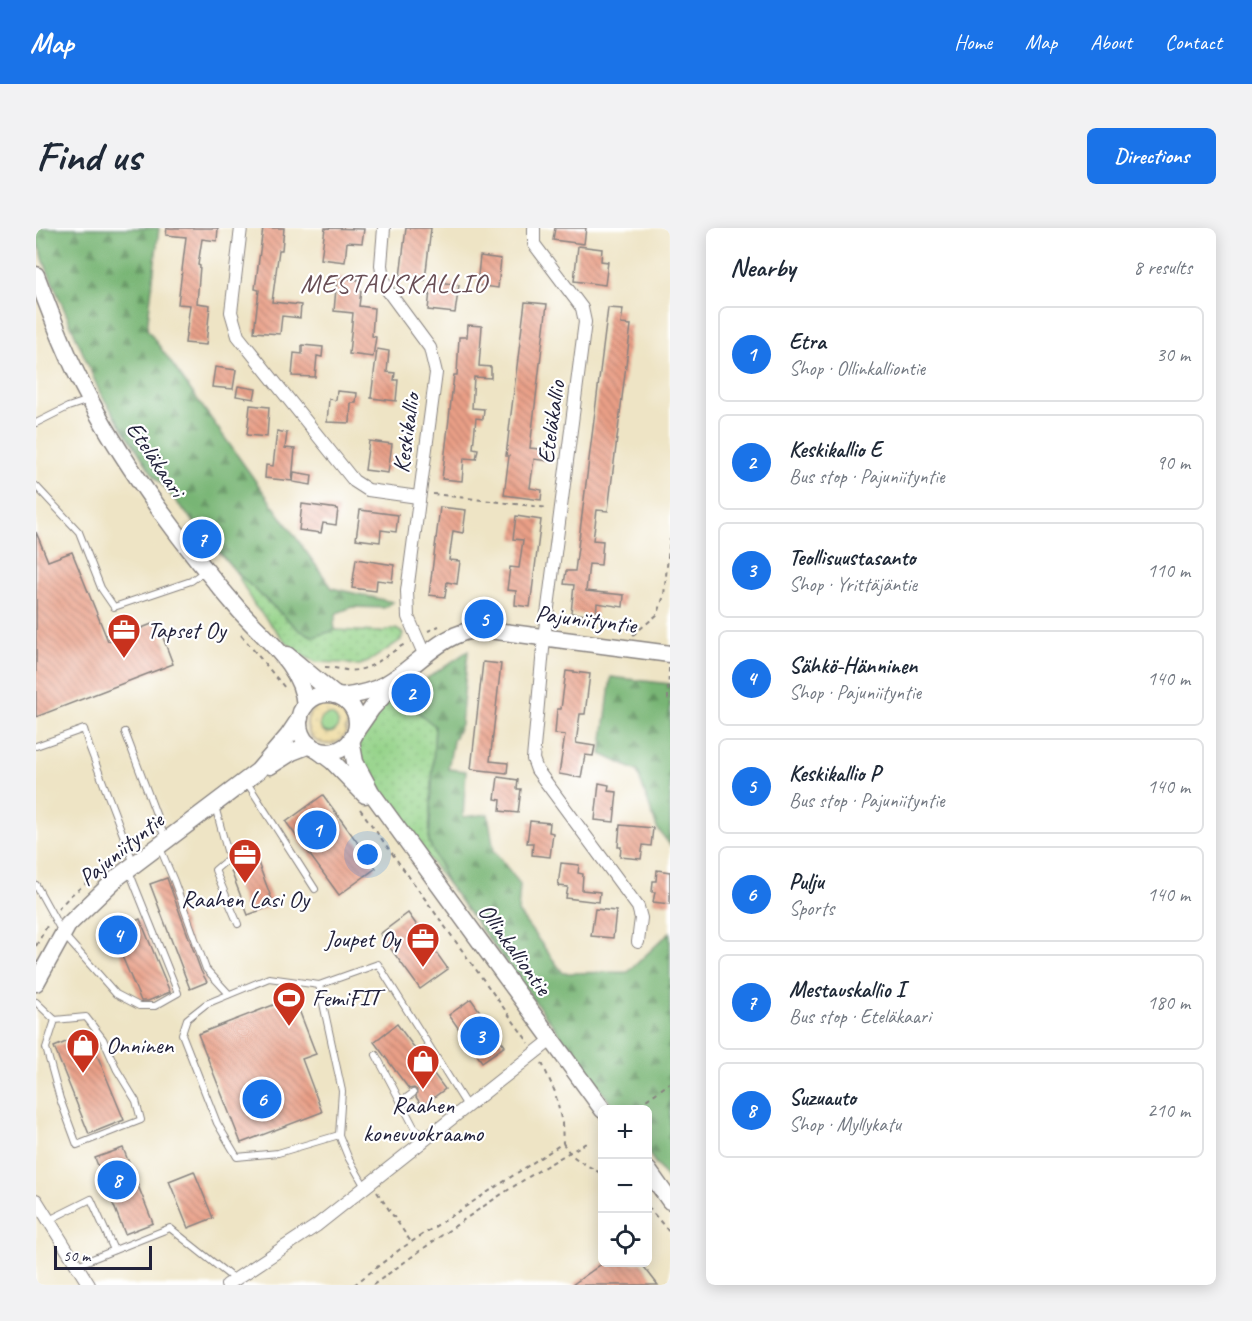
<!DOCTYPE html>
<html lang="en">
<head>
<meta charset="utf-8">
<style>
	:root { --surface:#fff; --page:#f2f2f3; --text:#1f2937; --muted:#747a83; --line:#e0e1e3; --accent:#1a73e8 }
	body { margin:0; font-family:Caveat,sans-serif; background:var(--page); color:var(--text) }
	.controls { position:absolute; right:18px; bottom:18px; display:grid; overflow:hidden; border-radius:9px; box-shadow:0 3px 15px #0003 }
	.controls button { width:54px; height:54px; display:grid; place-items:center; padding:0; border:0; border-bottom:2px solid var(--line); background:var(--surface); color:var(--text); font:30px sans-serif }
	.scale { position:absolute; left:18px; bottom:15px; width:98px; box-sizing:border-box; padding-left:6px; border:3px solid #22223b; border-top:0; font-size:16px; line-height:21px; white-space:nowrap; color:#22223b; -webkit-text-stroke:4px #fff; paint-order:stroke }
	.you { position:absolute; left:332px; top:627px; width:21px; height:21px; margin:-15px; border:4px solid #fff; border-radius:50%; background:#1a73e8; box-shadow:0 0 0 9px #1a73e833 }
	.badge { display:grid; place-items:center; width:39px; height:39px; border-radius:50%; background:var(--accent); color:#fff; font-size:20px; font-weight:700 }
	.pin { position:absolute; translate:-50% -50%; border:3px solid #fff; box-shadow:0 2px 6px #0006 }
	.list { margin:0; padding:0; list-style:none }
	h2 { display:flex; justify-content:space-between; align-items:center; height:78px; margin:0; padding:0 24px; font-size:26px }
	h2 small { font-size:20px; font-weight:400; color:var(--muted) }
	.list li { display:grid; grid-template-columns:39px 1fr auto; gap:18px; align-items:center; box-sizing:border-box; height:96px; margin:0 12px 12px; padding:0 12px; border:2px solid var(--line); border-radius:9px }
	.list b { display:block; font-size:22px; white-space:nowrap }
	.list p { margin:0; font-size:20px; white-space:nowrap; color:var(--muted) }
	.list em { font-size:20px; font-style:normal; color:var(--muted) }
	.icon { flex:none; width:33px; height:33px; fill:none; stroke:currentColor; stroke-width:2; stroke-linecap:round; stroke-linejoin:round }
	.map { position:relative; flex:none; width:634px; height:1057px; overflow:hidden; border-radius:9px }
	header { display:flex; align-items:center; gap:36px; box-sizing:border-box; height:84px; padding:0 30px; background:var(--accent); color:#fff }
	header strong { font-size:28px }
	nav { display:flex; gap:33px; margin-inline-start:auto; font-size:21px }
	.intro { display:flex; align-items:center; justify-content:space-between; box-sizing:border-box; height:144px; padding:0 36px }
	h1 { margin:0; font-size:42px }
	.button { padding:15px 27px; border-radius:9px; background:var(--accent); color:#fff; font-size:21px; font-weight:700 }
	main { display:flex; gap:36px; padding:0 36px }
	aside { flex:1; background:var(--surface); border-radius:9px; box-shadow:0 3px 15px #0003 }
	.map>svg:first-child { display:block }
	.grass { fill:url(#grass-dots); stroke:#5c7a62; stroke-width:1.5 }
	.forest { fill:url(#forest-firs); stroke:#4d6c58; stroke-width:1.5 }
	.sand { fill:url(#sand-dots); stroke:#887e6c; stroke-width:1.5 }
	.garden { fill:#95d389; stroke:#5c7a62; stroke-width:1.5 }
	.building { fill:url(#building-back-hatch) }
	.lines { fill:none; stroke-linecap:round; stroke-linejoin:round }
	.lane-casing { stroke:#888380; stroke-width:8 }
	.street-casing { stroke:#888380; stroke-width:14 }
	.secondary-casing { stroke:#888380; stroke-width:19 }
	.path { stroke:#888380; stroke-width:2; stroke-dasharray:4.5 4.5; stroke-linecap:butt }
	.lane { stroke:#fff; stroke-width:6 }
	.street { stroke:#fff; stroke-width:12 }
	.secondary { stroke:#fff; stroke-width:16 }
	.labels { text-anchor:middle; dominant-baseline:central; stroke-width:4.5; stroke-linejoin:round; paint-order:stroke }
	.street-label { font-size:24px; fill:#22223b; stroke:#fff }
	.poi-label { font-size:24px; fill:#22223b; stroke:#fff; text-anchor:start }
	.quarter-label { font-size:27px; letter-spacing:1.5px; fill:#684e55; stroke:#fff }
</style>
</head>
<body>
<header>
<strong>Map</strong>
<nav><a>Home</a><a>Map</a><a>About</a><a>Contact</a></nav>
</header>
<div class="intro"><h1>Find us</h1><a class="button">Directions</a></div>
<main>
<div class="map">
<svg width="634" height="1057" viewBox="0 0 634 1057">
	<defs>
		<pattern id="grass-dots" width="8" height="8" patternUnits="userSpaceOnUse" patternTransform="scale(1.5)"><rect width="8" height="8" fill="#95d389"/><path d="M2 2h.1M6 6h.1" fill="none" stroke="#80b577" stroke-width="1.8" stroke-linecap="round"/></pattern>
		<pattern id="forest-firs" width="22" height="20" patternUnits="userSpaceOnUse" patternTransform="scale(1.5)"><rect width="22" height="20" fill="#78b575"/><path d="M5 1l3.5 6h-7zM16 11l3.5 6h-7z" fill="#629361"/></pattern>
		<pattern id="sand-dots" width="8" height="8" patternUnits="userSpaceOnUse" patternTransform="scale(1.5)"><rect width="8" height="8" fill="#eeda9e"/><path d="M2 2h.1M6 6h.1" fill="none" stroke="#ccbb89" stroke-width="1.8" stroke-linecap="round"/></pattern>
		<pattern id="building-back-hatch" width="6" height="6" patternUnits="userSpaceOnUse" patternTransform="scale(1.5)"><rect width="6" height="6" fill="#e99f86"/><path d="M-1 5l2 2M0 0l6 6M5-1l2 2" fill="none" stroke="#bc816f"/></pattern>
	</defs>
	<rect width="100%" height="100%" fill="#fff"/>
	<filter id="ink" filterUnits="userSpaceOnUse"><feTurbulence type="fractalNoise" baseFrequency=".0167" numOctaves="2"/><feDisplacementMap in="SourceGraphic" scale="12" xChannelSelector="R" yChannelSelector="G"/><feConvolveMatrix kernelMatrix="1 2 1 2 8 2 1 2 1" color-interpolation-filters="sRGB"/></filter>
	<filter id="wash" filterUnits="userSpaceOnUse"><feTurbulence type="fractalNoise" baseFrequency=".008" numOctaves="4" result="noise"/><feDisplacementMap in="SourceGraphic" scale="24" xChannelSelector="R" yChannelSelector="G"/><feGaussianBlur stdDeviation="1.35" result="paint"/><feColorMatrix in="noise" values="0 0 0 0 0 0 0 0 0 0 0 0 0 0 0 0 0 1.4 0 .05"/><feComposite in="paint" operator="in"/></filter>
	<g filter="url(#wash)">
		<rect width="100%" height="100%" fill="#eee4c5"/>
		<g class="grass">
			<path d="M200 344 263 402 278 409 299 402 343 404 360 401 367 405 365 412 332 434 321 438 308 435 280 434 267 428 251 415 218 377Z"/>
			<path d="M381 457 379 482 399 498 393 614 411 655 347 569 337 550 325 533 321 523 328 499 351 475 367 468Z"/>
		</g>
		<g class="forest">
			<path d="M0 0H123L111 101 296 360 357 374 348 380 316 379 301 385 298 395 299 402 278 409 263 402 200 344 116 245 64 165 10 39 0 10Z"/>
			<path d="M432 423 425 496 417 513 412 541 430 543 427 589 452 586 458 623 484 656 482 684 527 745 592 744 634 704V955L612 925V882L579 881 411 655 393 614 399 498 379 482 381 457Z"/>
			<path d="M575 449 634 456V617L621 600 601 543 565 526Z"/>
		</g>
		<path class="sand" d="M293 475C318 481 317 515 292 516 265 516 263 476 293 475Z"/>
		<circle class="garden" cx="293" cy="496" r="9"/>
		<g id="blocks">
			<g class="building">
				<path d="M131 0H182L181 13 166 11 162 37 164 38 161 75 174 77 170 117 149 115 154 77 142 76 150 9 130 7Z"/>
				<path d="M227 0H248L246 22H243L236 74 265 77 264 90 246 88 244 106 218 104 223 62 219 61Z"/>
				<path d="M289 0 328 1 326 15 311 14 309 34 285 31Z"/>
				<path d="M370 0H395L389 52 364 49Z"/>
				<path d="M519 0H550L548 16 517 12Z"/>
				<path d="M542 18 566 21 565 33 572 34 569 57 538 53Z"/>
				<path d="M444 28 465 31 462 60 441 57Z"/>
				<path d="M301 49 323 52 322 62 325 63 323 78 338 80 336 108 340 109 337 129 313 126 317 85 298 83Z"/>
				<path d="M395 53 423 57 419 85 392 82Z"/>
				<path d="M489 74 511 76 494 220 513 222 512 233 498 231 494 260 506 262 505 272 468 267 473 228H470L474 194Z"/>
				<path d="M572 80 587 81 585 96 595 97 572 283 561 282 557 312 567 313 565 337 553 336 550 363 588 367 587 379 561 375 560 388 535 385 538 357 528 356 530 343H539Z"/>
				<path d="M432 97 446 98 443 138 455 139V150L438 149 436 180 448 181 447 191 440 190 437 220 442 221 440 231 428 230 426 253 406 251 418 147H421L423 109H431Z"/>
				<path d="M266 117 287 119 286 129 281 128 279 149 256 148 258 125 266 126Z"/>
				<path d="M341 121 353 123 351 144 359 145 358 152H362L360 173 335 170Z"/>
				<path d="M179 139 200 142 197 161 176 159Z"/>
				<path d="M202 158 220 161 218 171 200 168Z"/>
				<path d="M301 163 321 165 320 175H315L314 195 291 194 293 171 300 172Z"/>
				<path d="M214 177 233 179 231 209 211 207Z"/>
				<path d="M241 203 251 205 249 220 259 221 256 253 229 250 230 237 237 238Z"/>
				<path d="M333 213 356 216 352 245 329 242Z"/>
				<path d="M258 244 276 247 275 257 257 254Z"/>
				<path d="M266 276 302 281 300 297 287 295 285 305 263 302Z"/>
				<path d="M404 279 430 282 427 305 417 303 413 332 424 333 421 356 411 354 409 369 393 367Z"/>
				<path d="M324 282 362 287 360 304 345 302 344 314 320 311Z"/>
				<path d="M480 288 505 292 494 379 479 377 480 363 471 362 474 339 483 340 487 312 477 311Z"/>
				<path d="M0 304 12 333 36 324 72 413 121 394 137 436 0 489Z"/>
				<path d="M320 331 358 337 356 354 341 352 340 363 316 360Z"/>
				<path d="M447 434 465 436 454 533 472 535 471 545 435 541Z"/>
				<path d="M530 443 554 446 549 486H544L540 515 559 518 557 528 549 527 545 550 523 546 529 507 519 506 521 481H525Z"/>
				<path d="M462 549 482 552 481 561H485L482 585 464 583 465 572 459 571Z"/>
				<path d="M563 555 573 557 572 563 581 564 578 594 559 592Z"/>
				<path d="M287 567 340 640 303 667 250 594Z"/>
				<path d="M494 593 514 595 513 604 517 605 514 629 496 627 497 615H491Z"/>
				<path d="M584 597 617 600 615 618 607 617 605 631 584 629 585 619H582Z"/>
				<path d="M221 632 238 677 212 687 195 643Z"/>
				<path d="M525 635 543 637 542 645 547 646 546 662 564 664 563 674 530 670 532 659 522 658Z"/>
				<path d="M621 642 634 644V676L617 674 619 664H616L617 653H620Z"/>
				<path d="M131 650 165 743 171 754 154 761 114 656Z"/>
				<path d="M559 681 580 683 577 710 555 708Z"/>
				<path d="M372 685 412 741 384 761 344 706Z"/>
				<path d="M104 691 134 764 112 773H105L83 721 70 717 65 709 67 697 77 692 88 698Z"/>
				<path d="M258 769 280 826 266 831 286 884 205 915 162 806Z"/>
				<path d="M435 771 469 818 446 834 413 787Z"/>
				<path d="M361 796 409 861 386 878 380 869 381 862 378 860 373 861 338 814Z"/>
				<path d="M52 805 88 892 53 906 18 819Z"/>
				<path d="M87 920 117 995 89 1006 59 930Z"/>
				<path d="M158 943 177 990 152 1000 133 953Z"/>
				<path d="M567 1035H605L622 1057H536Z"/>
			</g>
		</g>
	</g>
	<g filter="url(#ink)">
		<use href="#blocks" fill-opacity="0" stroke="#888380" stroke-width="1.5"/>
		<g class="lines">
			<defs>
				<g id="lane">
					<path d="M0 195 32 179 53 172"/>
					<path d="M0 258 43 304 65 360 78 379 155 353 169 343"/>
					<path d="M89 504 129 610"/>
					<path d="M0 518 48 501 53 518 97 633"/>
					<path d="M210 553 279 661"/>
					<path d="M179 578 193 630 179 642 202 696"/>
					<path d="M124 620 138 653 170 741 193 766"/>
					<path d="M0 657 27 706 80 766 103 778H119L142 765 93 643"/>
					<path d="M283 757 233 750 170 776 151 791 146 806 181 895 201 929 242 925 303 907 312 929 329 959"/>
					<path d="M0 774 19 792 50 789 67 811 81 842 100 873 105 892 41 917 24 871 10 820 19 792"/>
					<path d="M340 827 378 899 391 911"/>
					<path d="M365 874 377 865"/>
					<path d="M303 907 306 863 283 757 342 736 431 878"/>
					<path d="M13 992 55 971 78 1022"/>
					<path d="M41 1037 134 1000 198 1051"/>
				</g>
				<g id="street">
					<path d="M205 0 195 84 202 108 318 253 332 262 382 269"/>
					<path d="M348 0 345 37 347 51 352 63 394 120 400 145 371 363 372 389 389 428"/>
					<path d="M498 0V16L546 80 549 94 508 410 497 531 501 542 602 679 605 690 602 714"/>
					<path d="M0 972 53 1057"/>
					<path d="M191 1057 280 998 515 812"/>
				</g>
				<g id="secondary">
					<path d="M0 47C16 89 32 132 54 172 92 243 151 322 204 383 228 410 267 438 269 478"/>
					<path d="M251 427 299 467"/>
					<circle cx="292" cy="495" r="29"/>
					<path d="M305 469C321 467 336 464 350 456 382 438 406 403 445 401L634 426"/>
					<path d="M320 503 336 480 358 456"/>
					<path d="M315 512 319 534 335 564 567 882"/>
					<path d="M280 521 296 533 329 567"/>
					<path d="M234 538 256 524 274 517"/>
					<path d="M0 755 32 697 83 648 222 543 252 508 264 490"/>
					<path d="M612 942 634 973"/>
				</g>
			</defs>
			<use href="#lane" class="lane-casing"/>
			<use href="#street" class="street-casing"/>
			<use href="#secondary" class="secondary-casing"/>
			<g class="path">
				<path d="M397 266 513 280"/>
				<path d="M392 403 403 398"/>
				<path d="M205 407 249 460"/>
				<path d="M597 407 622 386 628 367 634 310"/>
				<path d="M289 439C300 439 310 444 321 442 339 440 355 423 371 415"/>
				<path d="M633 440 632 470 634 476"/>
				<path d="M324 581 493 815"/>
				<path d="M22 681 35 667 61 647"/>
				<path d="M0 718 11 698"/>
				<path d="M506 835 519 864 526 895 527 915"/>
				<path d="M603 877 634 855"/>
				<path d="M341 964 375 1014"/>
				<path d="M612 979 634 1005"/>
				<path d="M318 1057 363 1022 527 915C536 932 550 936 566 946"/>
				<path d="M337 1057C407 1006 478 954 554 913"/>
			</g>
			<use href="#lane" class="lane"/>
			<use href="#street" class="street"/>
			<use href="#secondary" class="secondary"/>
		</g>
	</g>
	<defs>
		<symbol id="office-pin" viewBox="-11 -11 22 30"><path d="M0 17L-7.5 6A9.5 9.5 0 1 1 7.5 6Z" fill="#c8321e" stroke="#fff"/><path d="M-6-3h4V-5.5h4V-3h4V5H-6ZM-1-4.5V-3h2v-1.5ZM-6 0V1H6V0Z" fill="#fff"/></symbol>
		<symbol id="stadium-pin" viewBox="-11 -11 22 30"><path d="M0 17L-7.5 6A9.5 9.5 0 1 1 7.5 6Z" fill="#c8321e" stroke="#fff"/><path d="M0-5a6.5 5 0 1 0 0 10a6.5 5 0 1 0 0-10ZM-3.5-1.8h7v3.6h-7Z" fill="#fff"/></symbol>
		<symbol id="shop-pin" viewBox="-11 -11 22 30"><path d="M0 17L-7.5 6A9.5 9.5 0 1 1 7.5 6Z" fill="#c8321e" stroke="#fff"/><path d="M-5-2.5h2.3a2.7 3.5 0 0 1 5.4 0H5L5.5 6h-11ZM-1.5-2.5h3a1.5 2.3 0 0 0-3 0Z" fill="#fff"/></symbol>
	</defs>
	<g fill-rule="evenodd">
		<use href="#office-pin" x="69" y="383" width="38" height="52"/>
		<use href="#office-pin" x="190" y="608" width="38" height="52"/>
		<use href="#office-pin" x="368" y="692" width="38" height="52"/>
		<use href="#stadium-pin" x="234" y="751" width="38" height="52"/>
		<use href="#shop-pin" x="28" y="798" width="38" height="52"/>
		<use href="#shop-pin" x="368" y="814" width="38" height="52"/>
	</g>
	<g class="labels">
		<g class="street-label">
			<text transform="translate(515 194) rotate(-82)">Eteläkallio</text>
			<text transform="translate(370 205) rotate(-82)">Keskikallio</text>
			<text transform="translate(120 231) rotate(56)">Eteläkaari</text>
			<text transform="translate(550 391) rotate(7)">Pajuniityntie</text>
			<text transform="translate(85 621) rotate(-39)">Pajuniityntie</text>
			<text transform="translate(479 721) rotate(54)">Ollinkalliontie</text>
		</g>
		<g class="poi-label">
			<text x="111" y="402">Tapset Oy</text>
			<text x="209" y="671" text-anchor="middle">Raahen Lasi Oy</text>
			<text x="364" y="711" text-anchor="end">Joupet Oy</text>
			<text x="276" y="770">FemiFIT</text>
			<text x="70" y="817">Onninen</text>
			<text x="387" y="877" text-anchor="middle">Raahen<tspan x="387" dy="28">konevuokraamo</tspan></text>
		</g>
		<g class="quarter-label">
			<text x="358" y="55">MESTAUSKALLIO</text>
		</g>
	</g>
</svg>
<div class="controls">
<button>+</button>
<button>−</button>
<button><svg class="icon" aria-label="locate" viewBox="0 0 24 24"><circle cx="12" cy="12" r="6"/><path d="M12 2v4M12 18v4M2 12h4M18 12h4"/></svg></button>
</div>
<div class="scale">50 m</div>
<div class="you"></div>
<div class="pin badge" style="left:281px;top:602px">1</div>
<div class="pin badge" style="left:375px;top:465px">2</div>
<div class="pin badge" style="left:444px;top:808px">3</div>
<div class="pin badge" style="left:82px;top:707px">4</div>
<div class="pin badge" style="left:448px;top:391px">5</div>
<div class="pin badge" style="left:226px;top:871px">6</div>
<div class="pin badge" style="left:166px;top:311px">7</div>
<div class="pin badge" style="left:81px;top:952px">8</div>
</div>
<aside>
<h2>Nearby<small>8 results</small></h2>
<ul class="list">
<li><span class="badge">1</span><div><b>Etra</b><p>Shop · Ollinkalliontie</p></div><em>30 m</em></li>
<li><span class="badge">2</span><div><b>Keskikallio E</b><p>Bus stop · Pajuniityntie</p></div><em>90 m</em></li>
<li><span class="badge">3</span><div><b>Teollisuustasanto</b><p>Shop · Yrittäjäntie</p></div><em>110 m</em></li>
<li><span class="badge">4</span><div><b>Sähkö-Hänninen</b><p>Shop · Pajuniityntie</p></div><em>140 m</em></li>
<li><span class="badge">5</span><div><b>Keskikallio P</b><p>Bus stop · Pajuniityntie</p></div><em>140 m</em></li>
<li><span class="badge">6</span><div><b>Pulju</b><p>Sports</p></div><em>140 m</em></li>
<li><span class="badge">7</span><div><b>Mestauskallio I</b><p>Bus stop · Eteläkaari</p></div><em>180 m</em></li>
<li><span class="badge">8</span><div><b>Suzuauto</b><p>Shop · Myllykatu</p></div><em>210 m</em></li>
</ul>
</aside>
</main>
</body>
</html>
